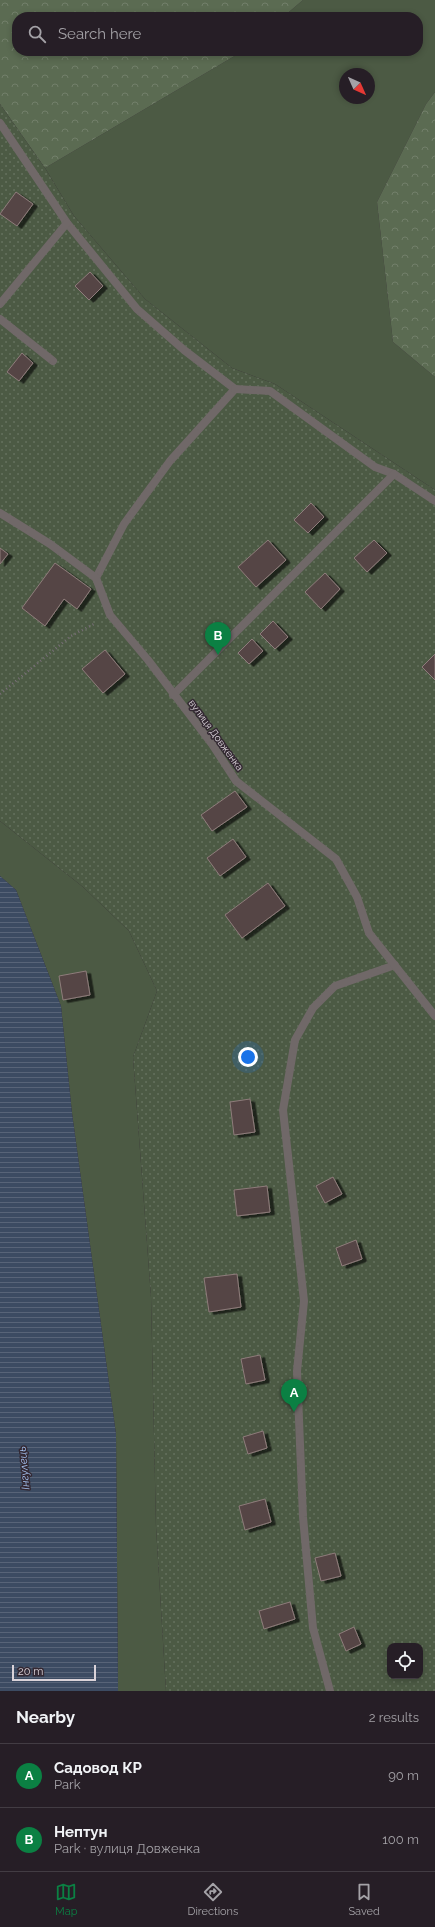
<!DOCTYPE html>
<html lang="en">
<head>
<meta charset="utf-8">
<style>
	:root { --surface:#261e26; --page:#322b32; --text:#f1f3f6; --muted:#a4a2a7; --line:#423c43; --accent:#0b8043 }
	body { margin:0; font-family:Raleway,sans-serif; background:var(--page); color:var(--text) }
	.controls { position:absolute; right:12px; bottom:12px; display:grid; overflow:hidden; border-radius:8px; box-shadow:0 2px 6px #0003 }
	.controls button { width:36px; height:36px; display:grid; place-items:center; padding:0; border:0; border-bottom:1px solid var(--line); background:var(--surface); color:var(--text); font:20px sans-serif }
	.compass { position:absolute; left:339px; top:68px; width:36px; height:36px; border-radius:50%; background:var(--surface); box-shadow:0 2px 6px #0003; rotate:135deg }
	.scale { position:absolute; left:12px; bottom:10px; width:84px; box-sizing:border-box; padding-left:4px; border:2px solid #dad3d9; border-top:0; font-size:11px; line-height:14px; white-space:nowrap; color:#dad3d9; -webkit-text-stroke:3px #332832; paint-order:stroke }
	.you { position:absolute; left:248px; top:1057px; width:14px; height:14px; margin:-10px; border:3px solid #fff; border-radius:50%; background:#1a73e8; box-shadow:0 0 0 6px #1a73e833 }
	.badge { display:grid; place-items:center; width:26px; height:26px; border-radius:50%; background:var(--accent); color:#fff; font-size:13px; font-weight:700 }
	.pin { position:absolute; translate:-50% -33px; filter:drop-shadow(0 1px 2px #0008) }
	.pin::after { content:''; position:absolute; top:21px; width:14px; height:12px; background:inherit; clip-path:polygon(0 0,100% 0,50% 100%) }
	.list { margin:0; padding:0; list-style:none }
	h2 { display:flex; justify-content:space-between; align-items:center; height:52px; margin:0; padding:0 16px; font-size:17px }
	h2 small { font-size:13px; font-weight:400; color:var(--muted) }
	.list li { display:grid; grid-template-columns:26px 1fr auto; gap:12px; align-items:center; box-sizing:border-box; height:64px; padding:0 16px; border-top:1px solid var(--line) }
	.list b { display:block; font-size:15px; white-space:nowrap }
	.list p { margin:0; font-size:13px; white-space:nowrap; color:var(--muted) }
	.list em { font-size:13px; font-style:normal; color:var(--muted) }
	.icon { flex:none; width:22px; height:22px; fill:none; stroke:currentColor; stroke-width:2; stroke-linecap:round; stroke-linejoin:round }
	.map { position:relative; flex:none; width:435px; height:1691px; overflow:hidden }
	.search { position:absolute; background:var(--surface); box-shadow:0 2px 6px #0003; left:12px; right:12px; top:12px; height:44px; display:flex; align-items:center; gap:10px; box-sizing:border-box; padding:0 14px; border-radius:16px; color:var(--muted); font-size:15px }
	.sheet { height:180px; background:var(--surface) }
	nav { display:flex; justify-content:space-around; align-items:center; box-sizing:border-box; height:56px; border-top:1px solid var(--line); background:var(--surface); font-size:11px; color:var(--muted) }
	nav a { display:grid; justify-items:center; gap:2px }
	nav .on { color:var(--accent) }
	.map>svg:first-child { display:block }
	.grass { fill:#4c5a44; fill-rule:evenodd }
	.forest { fill:url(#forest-crowns) }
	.garden { fill:url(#garden-dots); fill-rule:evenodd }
	.water { fill:url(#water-rules) }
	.building { fill:#554544; stroke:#8e7c7b; filter:url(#shadow) }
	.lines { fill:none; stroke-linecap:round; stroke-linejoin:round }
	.path { stroke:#786f77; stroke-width:2.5; stroke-dasharray:1 3; stroke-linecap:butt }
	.service { stroke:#706868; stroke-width:8 }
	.minor { stroke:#706868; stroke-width:8 }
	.labels { text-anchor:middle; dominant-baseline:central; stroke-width:3; stroke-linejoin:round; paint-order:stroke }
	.street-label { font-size:10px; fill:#dad3d9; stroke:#332832 }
	.water-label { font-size:11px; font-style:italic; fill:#a5c3f2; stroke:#332832 }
</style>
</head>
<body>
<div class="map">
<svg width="435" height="1691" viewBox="0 0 435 1691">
	<defs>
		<pattern id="forest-crowns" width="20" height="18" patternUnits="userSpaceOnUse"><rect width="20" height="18" fill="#5b6b52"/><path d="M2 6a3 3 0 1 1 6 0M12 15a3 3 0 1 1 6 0" fill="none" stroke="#727f6a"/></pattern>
		<pattern id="garden-dots" width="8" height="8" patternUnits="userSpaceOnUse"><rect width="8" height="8" fill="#4c5a44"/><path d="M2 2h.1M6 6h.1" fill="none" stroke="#65715e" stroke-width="1.8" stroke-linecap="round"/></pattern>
		<pattern id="water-rules" width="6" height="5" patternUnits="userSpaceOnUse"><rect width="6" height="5" fill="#3c4b62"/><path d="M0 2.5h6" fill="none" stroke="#586478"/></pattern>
		<filter id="shadow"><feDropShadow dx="4.5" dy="2.5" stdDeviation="0" flood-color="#0009"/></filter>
	</defs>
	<rect width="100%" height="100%" fill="#332832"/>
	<g class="grass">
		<path d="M303 0H435V92L426 104 377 202 393 342 435 377V490L275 384 232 368 145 299 74 216 45 168 243 51H418V17H283ZM345 74H369V98H345Z"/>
		<path d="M0 821 83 887 129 931 157 991 133 1057 151 1297 156 1527 166 1691H118L116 1434 72 1113 61 1006 16 890 0 876Z"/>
	</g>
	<g class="forest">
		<path d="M0 0H303L283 17H17V51H243L45 168 0 104Z"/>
		<path d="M435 92V377L393 342 377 202 426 104Z"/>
	</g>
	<path class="garden" d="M0 104 45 168 74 216 145 299 232 368 275 384 435 490V1691H166L156 1527 151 1297 133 1057 157 991 129 931 83 887 0 821ZM390 1646H420V1676H390Z"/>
	<path class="water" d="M0 876 16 890 61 1006 72 1113 116 1434 118 1691H0Z"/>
	<g class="building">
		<path d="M16 192 33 204 17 226 0 214Z"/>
		<path d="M90 272 103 286 89 300 75 286Z"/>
		<path d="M22 353 33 363 19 381 7 372Z"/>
		<path d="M311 503 324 517 308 533 294 520Z"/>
		<path d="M268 540 286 560 256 587 238 567Z"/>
		<path d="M374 540 387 553 367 572 354 558Z"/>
		<path d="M0 548 8 554 0 564Z"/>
		<path d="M55 563 91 589 77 609 64 599 45 626 22 608Z"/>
		<path d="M325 573 340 589 321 609 305 592Z"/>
		<path d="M273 621 288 637 275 649 260 634Z"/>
		<path d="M252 639 263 651 249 664 238 653Z"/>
		<path d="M105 650 125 674 103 693 82 669Z"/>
		<path d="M435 654V680L422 667Z"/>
		<path d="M235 791 247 807 212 831 201 815Z"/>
		<path d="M233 839 246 857 220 876 207 858Z"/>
		<path d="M268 883 285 906 242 938 225 915Z"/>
		<path d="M86 971 90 995 63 1000 59 976Z"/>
		<path d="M250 1099 255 1132 234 1135 230 1102Z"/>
		<path d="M333 1177 342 1194 325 1203 316 1186Z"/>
		<path d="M267 1186 270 1212 237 1216 234 1190Z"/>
		<path d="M356 1240 362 1259 342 1266 336 1248Z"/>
		<path d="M237 1274 241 1307 209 1312 204 1278Z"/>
		<path d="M260 1355 265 1380 246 1384 241 1359Z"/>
		<path d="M263 1431 267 1448 248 1454 243 1437Z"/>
		<path d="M265 1499 271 1522 245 1530 239 1506Z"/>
		<path d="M335 1553 341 1576 321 1581 315 1558Z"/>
		<path d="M290 1602 295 1619 264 1629 259 1611Z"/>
		<path d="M354 1627 361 1644 346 1651 339 1634Z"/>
	</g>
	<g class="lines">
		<path class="path" d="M0 694 71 636 94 624"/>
		<g class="service">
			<path d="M0 123 67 223 137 309 184 350 235 389 170 461 124 524 96 578"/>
			<path d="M0 304 67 223"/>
			<path d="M0 319 53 361"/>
			<path d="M235 389 270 391 375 467 394 474 435 501"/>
			<path d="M173 695 394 474"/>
			<path d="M330 1691 313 1628 303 1517 297 1371 304 1301 283 1110 295 1040 313 1008 335 986 395 965"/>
		</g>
		<path class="minor" d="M0 513 50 544 96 578 110 615 148 660 212 744 236 781 336 859 357 897 369 933 435 1016"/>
	</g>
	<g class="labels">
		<g class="street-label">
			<text transform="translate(216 735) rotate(54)">вулиця Довженка</text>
		</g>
		<g class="water-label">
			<text transform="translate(24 1468) rotate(-95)">Інгулець</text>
		</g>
	</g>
</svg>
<div class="controls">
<button><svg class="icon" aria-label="locate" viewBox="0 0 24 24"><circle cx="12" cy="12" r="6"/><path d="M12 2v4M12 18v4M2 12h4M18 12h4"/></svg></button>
</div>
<svg class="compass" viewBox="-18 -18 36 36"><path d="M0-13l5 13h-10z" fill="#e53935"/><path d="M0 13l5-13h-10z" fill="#a4a2a7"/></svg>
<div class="scale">20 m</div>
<div class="you"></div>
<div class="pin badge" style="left:294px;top:1412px">A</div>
<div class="pin badge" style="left:218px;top:655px">B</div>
<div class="search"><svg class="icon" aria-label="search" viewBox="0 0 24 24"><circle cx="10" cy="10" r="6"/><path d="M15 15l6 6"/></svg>Search here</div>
</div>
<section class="sheet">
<h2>Nearby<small>2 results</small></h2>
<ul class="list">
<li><span class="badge">A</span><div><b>Садовод КР</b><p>Park</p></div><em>90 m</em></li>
<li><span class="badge">B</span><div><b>Нептун</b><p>Park · вулиця Довженка</p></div><em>100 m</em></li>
</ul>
</section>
<nav>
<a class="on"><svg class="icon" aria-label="map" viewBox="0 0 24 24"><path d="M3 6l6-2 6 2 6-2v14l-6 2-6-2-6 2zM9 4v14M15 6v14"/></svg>Map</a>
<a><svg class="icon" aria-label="directions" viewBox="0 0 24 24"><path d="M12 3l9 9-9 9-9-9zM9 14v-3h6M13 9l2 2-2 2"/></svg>Directions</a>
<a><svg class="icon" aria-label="saved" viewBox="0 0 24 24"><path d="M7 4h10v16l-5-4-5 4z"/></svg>Saved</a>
</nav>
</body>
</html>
